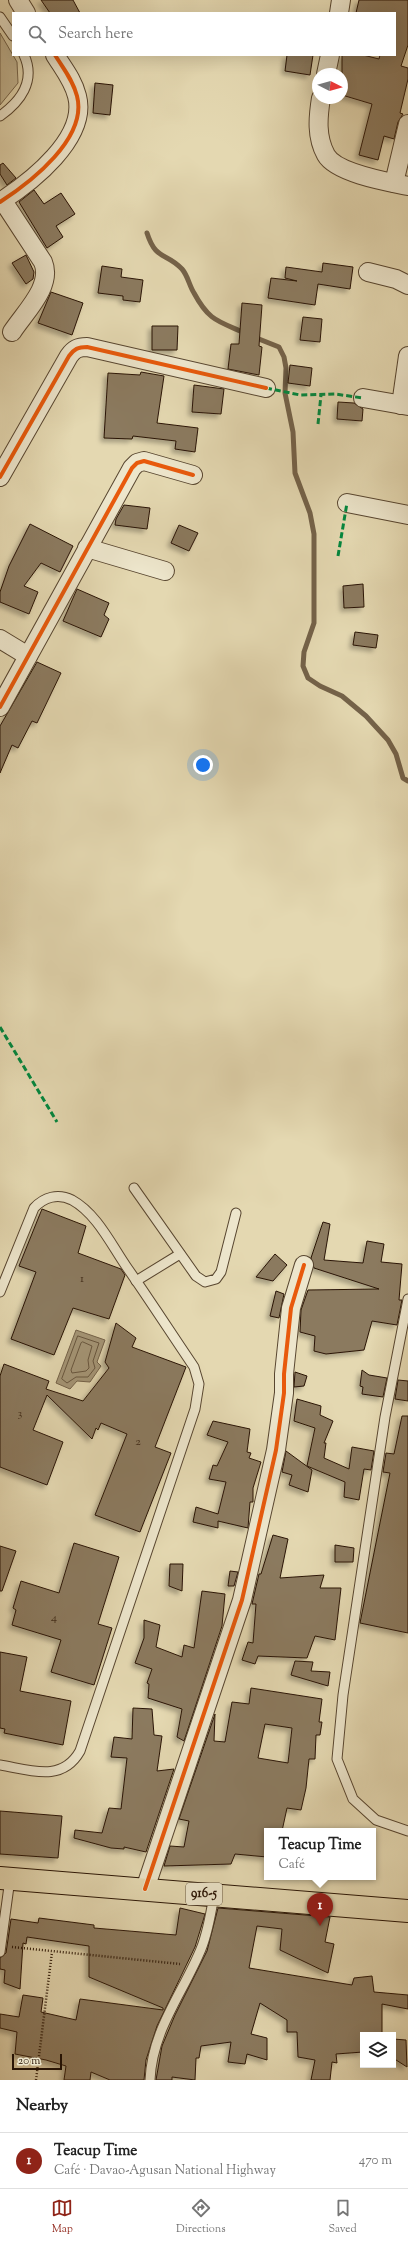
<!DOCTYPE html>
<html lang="en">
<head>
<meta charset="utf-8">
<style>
	:root { --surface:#fff; --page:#f2f2f2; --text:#222; --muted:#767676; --line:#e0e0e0; --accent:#8f2418 }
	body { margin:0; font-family:"Sorts Mill Goudy",serif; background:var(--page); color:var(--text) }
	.controls { position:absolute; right:12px; bottom:12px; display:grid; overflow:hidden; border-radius:0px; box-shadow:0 4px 16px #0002 }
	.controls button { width:36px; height:36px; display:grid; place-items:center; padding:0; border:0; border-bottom:1px solid var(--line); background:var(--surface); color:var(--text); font:20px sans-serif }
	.compass { position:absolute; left:312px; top:68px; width:36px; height:36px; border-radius:50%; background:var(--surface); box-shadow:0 4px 16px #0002; rotate:96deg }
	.scale { position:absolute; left:12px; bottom:10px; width:50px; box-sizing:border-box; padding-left:4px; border:2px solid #2a1505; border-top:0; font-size:11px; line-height:14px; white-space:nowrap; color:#2a1505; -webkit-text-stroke:3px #ede6cc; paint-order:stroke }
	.you { position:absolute; left:203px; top:765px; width:14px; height:14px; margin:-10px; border:3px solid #fff; border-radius:50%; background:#1a73e8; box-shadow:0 0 0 6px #1a73e833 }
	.badge { display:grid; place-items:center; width:26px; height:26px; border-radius:50%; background:var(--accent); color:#fff; font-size:13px; font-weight:700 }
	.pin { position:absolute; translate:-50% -33px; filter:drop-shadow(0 1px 2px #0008) }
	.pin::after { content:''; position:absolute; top:21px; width:14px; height:12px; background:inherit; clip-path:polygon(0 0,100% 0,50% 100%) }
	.popup { position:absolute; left:264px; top:1828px; width:112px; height:52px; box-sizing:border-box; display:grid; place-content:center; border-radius:0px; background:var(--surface); filter:drop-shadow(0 1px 3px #0005); font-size:13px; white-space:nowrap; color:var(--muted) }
	.popup b { font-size:15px; color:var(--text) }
	.popup::after { content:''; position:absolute; left:50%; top:100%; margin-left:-8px; border:8px solid transparent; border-top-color:var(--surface) }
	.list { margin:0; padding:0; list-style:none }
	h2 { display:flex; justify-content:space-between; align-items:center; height:52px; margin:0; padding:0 16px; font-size:17px }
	h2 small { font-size:13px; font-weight:400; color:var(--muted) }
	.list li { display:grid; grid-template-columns:26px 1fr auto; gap:12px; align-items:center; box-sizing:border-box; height:56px; padding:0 16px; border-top:1px solid var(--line) }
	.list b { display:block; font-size:15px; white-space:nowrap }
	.list p { margin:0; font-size:13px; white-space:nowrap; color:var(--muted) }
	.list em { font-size:13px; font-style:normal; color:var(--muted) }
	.icon { flex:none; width:22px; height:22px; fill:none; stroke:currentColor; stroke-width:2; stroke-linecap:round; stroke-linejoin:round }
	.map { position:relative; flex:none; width:408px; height:2080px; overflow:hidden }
	.search { position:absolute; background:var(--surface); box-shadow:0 4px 16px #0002; left:12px; right:12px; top:12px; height:44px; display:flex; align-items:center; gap:10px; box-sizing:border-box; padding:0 14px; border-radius:0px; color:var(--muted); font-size:15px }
	.sheet { height:108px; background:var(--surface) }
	nav { display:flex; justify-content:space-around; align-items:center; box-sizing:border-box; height:56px; border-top:1px solid var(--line); background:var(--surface); font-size:11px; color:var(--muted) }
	nav a { display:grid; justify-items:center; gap:2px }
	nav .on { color:var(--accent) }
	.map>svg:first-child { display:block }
	.green { fill:#c4b794; stroke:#77664c }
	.water { fill:#a59677; stroke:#746249 }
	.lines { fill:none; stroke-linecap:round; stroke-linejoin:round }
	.shore { stroke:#68563e; stroke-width:1 }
	.stream { stroke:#746249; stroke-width:5 }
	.building { fill:#8b7a5e; stroke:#2a1505; fill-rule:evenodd; filter:url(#shadow) }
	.lane-casing { stroke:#584630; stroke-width:11 }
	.street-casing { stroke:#584630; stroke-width:20 }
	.primary-casing { stroke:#2a1505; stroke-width:24 }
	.path { stroke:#2a1505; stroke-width:2.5; stroke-dasharray:1 2; stroke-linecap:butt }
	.lane { stroke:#ede6cc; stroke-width:9 }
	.street { stroke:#ede6cc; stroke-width:18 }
	.primary { stroke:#e4d8b1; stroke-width:22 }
	.quiet { stroke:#00873e; stroke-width:3; stroke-dasharray:6 3; stroke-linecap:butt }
	.cycleway-casing { stroke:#ede6cc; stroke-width:6 }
	.cycleway { stroke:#e8590c; stroke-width:4 }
	.labels { text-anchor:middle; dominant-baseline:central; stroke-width:3.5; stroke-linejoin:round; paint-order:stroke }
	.number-label { font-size:12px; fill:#422e1b }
	.shield { fill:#ede6cc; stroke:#645441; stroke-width:1 }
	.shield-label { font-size:13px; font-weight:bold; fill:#2a1505 }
</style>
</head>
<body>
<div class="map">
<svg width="408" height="2080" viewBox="0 0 408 2080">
	<defs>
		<filter id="shadow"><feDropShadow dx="-3.5" dy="3.5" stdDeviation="2" flood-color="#0004"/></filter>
	</defs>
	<rect width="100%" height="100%" fill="#e4d8b1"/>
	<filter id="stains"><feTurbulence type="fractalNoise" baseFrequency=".005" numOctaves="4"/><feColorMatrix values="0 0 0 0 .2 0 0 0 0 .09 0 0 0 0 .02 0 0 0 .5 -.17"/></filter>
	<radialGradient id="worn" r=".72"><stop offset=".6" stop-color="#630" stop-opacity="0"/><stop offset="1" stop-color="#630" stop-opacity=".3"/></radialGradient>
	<path class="green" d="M0 33 17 62 18 83 0 105Z"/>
	<path class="water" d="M76 1330 105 1340 97 1362 101 1366 90 1382 77 1381 70 1389 56 1383Z"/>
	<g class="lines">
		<g class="shore">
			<path d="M78 1336 99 1343 93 1361 95 1368 88 1377H76L67 1383 62 1379Z"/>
			<path d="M83 1342 92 1346 88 1360 89 1368 86 1371 72 1373 71 1370 81 1343Z"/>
		</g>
		<g class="stream">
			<path d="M147 233C156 261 166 252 182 269 188 276 189 285 194 293 209 321 218 321 245 333"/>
			<path d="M254 337 279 347 284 357 286 368 285 393 293 432 295 473 310 513 314 534V623L304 652 303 666 308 678 320 686 342 696 366 716 388 740 396 754 403 778 408 781"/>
		</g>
	</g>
	<g class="building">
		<path d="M41 0H73L80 13H50Z"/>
		<path d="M359 0H408V45L401 66 408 68V79L400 113 403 114 398 122 394 139 384 136 378 160 359 155 372 104 342 95V55H363L379 59 380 55H395V13H356Z"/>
		<path d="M287 55H313L310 75 285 71Z"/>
		<path d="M95 83 113 85 110 115 93 113Z"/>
		<path d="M3 163 16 178 7 185 0 174V165Z"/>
		<path d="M34 190 44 204 61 193 75 214 56 226 63 237 47 248 19 202Z"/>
		<path d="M26 255 34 272 33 279 26 284 12 263Z"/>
		<path d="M323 263 353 267 350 289 318 284 315 305 268 298 271 278 297 281 285 278 286 267 322 272Z"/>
		<path d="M102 266 122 269 121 277 143 280 140 302 123 300V296L98 293Z"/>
		<path d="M51 292 83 303 72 335 38 323Z"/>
		<path d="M242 303 262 305 259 346 262 347 259 375 228 369 231 344H239Z"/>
		<path d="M303 317 322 319 320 342 300 340Z"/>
		<path d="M152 326H178L177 350H152Z"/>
		<path d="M290 365 312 368 310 386 288 383Z"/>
		<path d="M141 372 164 376 157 423 198 428 195 452 175 449 176 441 133 436 132 439 104 438 108 373 140 375Z"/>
		<path d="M194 385 224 389 221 414 192 412Z"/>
		<path d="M338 402 354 403 363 409 362 421 337 419Z"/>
		<path d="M124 505 150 508 147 529 115 525 116 519Z"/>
		<path d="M30 524 73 546 60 572 41 563 24 586 38 592 29 614 0 602V592L9 566Z"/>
		<path d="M179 525 198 533 189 551 171 543Z"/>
		<path d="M363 584 364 607 344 608 343 586Z"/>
		<path d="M77 589 109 603 104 615 109 619 101 637 63 621Z"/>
		<path d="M355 632 378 635 376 648 353 645Z"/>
		<path d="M37 662 61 673 37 723 32 721 18 748 12 745 0 773V726Z"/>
		<path d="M42 1209 86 1226 78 1253 121 1269 125 1275 109 1319 73 1308 54 1355 11 1339 36 1272 19 1266Z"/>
		<path d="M323 1222 330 1224 324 1260 363 1263 367 1241 384 1244 381 1262 402 1264 399 1300H402L397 1325 372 1321 364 1350 326 1354 314 1351 315 1336 300 1332 301 1310 308 1290 379 1289 314 1268 311 1258Z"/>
		<path d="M275 1254 287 1265 273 1281 256 1277Z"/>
		<path d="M276 1291 284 1294 279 1318 270 1316Z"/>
		<path d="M116 1323 136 1338 132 1347 186 1367 155 1447 171 1453 140 1532 95 1515 127 1434 101 1423 98 1430 96 1428 92 1439 47 1395 33 1430 63 1442 47 1485 0 1467V1376L4 1364 49 1381 46 1389 83 1401 109 1368 105 1362Z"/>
		<path d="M362 1370 369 1375 387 1378 383 1397 362 1394 363 1387 360 1386Z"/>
		<path d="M295 1372 307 1376 304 1386 294 1387Z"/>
		<path d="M398 1380 408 1381V1401L395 1399Z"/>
		<path d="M297 1399 321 1406 320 1415 333 1421 324 1443H326L324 1458 349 1469 352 1447 374 1451 371 1470 364 1469 359 1500 344 1497 345 1482 307 1466 315 1428 294 1421Z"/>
		<path d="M402 1416H408V1633L360 1623 390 1473 383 1472 386 1453 394 1454Z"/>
		<path d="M213 1421 250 1429 247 1452 251 1453 249 1458 261 1462 253 1488V1502H250L248 1528 218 1521V1528L193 1522 196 1507 218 1514 226 1482 209 1479 213 1465 217 1466 228 1442 207 1435Z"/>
		<path d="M286 1451 312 1470 308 1492 289 1485 292 1475 282 1472Z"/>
		<path d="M273 1535 288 1539 280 1578 324 1575 320 1588H341L335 1640 315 1636 307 1658 258 1656 255 1664 242 1660 248 1642 253 1643 256 1604H252L259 1574H261Z"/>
		<path d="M74 1543 119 1557 98 1624 112 1628 94 1685 51 1672 61 1640 12 1625 16 1610 13 1608 21 1581 59 1593Z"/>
		<path d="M335 1545 354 1548 353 1562H335Z"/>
		<path d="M0 1546 16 1551 2 1591H0Z"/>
		<path d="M170 1564H183L182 1591 169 1586Z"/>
		<path d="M230 1571 238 1572 234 1586H228Z"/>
		<path d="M202 1591 225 1594 222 1626 184 1741 177 1737 182 1709 148 1698 149 1684 147 1683 152 1669 135 1663 144 1638V1620L160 1625 156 1647 182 1657 184 1645 194 1648Z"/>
		<path d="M0 1652 27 1657 20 1691 71 1701 63 1745 4 1733 5 1729 0 1728Z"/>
		<path d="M295 1661 313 1662 311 1671 330 1672 328 1686 291 1675Z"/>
		<path d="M251 1688 322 1699 319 1722H322L320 1735H316L315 1759H309L306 1788 301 1810 287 1808 282 1831H267V1857L235 1854 231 1864 164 1866 170 1846 184 1847 189 1821 179 1819 215 1714 214 1741 225 1742 232 1702 249 1704ZM265 1724 292 1728 288 1763 258 1758Z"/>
		<path d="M133 1708 152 1709 154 1735 162 1736 157 1771 174 1769 146 1852 124 1847V1849L111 1848 74 1838 75 1830 102 1833 109 1808 121 1809 127 1758 111 1757 114 1737 132 1739Z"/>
		<path d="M0 1811 62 1816 58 1858 0 1854Z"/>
		<path d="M180 1908 205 1914 203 1921 195 1947 157 2026 146 2060 144 2080H110L91 2072 90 2080H64L66 2066 46 2060 15 2054 17 2032 0 2028V2014L19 2017 23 1995 43 1998 41 2012 76 2020 80 1999 163 2010V2008L89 1977V1946L27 1937 26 1944 23 1943 20 1989 4 1983 5 1970 0 1969V1958L6 1953 11 1919 38 1923 39 1918 94 1925V1928L176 1935Z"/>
		<path d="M218 1908 330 1917 325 1942 334 1944 328 1973 280 1950 282 1929 257 1926 249 1968 352 1985 354 1978 372 1976 374 1992 408 1995V2009L382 2004V2035H363V2052L336 2054 337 2063 332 2062 330 2080H311L315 2060 298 2057 297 2032H287V2020L260 2003 251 2034 267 2038V2060L247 2054 245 2064 228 2062 231 2042 201 2046 199 2058H196L195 2080 172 2077V2080H156L162 2046 175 2015 207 1951Z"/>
		<path d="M393 2039 406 2040 407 2067 393 2058Z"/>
	</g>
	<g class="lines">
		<defs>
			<g id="lane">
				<path d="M0 17 13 36"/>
				<path d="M0 116C20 102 36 81 24 55"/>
				<path d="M134 1188 196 1276 205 1282 216 1279 221 1272 236 1213"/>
				<path d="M136 1281 180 1254"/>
				<path d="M0 1292 34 1208C44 1197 58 1193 72 1200 96 1213 111 1244 126 1266 149 1299 171 1333 194 1367L199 1384 195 1409 80 1751C62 1783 30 1770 0 1765"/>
				<path d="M408 1299 385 1417 343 1695 337 1759 353 1799 376 1820 408 1831"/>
				<path d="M0 1952 10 1879"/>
				<path d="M150 2080C152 2030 183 1993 201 1949 208 1932 211 1913 214 1895"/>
			</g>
			<g id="street">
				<path d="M18 0 26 13"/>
				<path d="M339 13 341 0"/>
				<path d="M326 74 330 55"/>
				<path d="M321 98C318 117 316 137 326 155 336 173 388 182 408 186"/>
				<path d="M394 183 408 124"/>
				<path d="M3 201 43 262C53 286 25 312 12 332"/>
				<path d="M0 202C31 182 88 138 77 96 73 80 63 68 55 55"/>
				<path d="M368 272 396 279 408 285"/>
				<path d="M363 398 408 406"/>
				<path d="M401 405 408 356"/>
				<path d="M0 477 69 356C74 349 78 347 87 347L266 388"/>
				<path d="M347 503 408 515"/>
				<path d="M87 548 165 571"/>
				<path d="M0 639 28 656"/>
				<path d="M0 707 132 468 137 463 144 461 193 475"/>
				<path d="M145 1889 242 1600 276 1450 284 1393V1374L291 1308 304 1265"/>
			</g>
			<path id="primary" d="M0 1878 408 1911"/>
		</defs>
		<use href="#lane" class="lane-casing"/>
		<use href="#street" class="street-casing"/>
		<use href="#primary" class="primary-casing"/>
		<g class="path">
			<path d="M12 1947 180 1964"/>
			<path d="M36 2080 52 1952"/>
		</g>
		<use href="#lane" class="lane"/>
		<use href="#street" class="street"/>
		<use href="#primary" class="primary"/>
		<g class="quiet">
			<path d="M266 388 300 395 335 394 363 398"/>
			<path d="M318 424 321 395"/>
			<path d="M338 556 347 503"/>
			<path d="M0 1027 57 1122"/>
		</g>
		<defs>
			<g id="cycleway">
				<path d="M0 202C31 182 88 138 77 96 73 80 63 68 55 55"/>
				<path d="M0 477 69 356C74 349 78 347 87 347L266 388"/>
				<path d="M0 707 132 468 137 463 144 461 193 475"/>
				<path d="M145 1889 242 1600 276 1450 284 1393V1374L291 1308 304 1265"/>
			</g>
		</defs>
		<use href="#cycleway" class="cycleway-casing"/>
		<use href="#cycleway" class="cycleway"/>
	</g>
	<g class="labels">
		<g class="number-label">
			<text x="82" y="1279">1</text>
			<text x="20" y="1414">3</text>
			<text x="138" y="1442">2</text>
			<text x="54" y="1618">4</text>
		</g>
		<rect class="shield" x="186" y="1883" width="36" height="22" rx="3"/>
		<g class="shield-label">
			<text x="204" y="1894">916-5</text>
		</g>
	</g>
	<rect width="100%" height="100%" filter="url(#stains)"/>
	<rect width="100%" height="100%" fill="url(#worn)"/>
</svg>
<div class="controls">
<button><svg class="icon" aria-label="layers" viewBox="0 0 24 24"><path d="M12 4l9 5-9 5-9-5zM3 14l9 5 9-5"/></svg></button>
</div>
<svg class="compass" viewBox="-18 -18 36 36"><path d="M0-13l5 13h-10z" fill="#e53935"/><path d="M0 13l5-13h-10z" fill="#767676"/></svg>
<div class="scale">20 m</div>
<div class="you"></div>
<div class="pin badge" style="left:320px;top:1926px">1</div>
<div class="popup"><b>Teacup Time</b>Café</div>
<div class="search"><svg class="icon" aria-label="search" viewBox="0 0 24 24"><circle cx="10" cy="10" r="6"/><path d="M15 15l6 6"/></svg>Search here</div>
</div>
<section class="sheet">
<h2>Nearby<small></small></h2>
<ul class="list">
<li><span class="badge">1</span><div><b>Teacup Time</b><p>Café · Davao-Agusan National Highway</p></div><em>470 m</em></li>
</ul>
</section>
<nav>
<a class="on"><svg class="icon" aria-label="map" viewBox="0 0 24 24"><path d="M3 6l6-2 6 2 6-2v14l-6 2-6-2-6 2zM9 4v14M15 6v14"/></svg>Map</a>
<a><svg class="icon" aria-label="directions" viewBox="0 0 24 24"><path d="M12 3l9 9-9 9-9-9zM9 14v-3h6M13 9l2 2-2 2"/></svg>Directions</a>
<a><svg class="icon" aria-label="saved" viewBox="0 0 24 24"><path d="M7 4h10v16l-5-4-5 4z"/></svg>Saved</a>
</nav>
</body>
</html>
